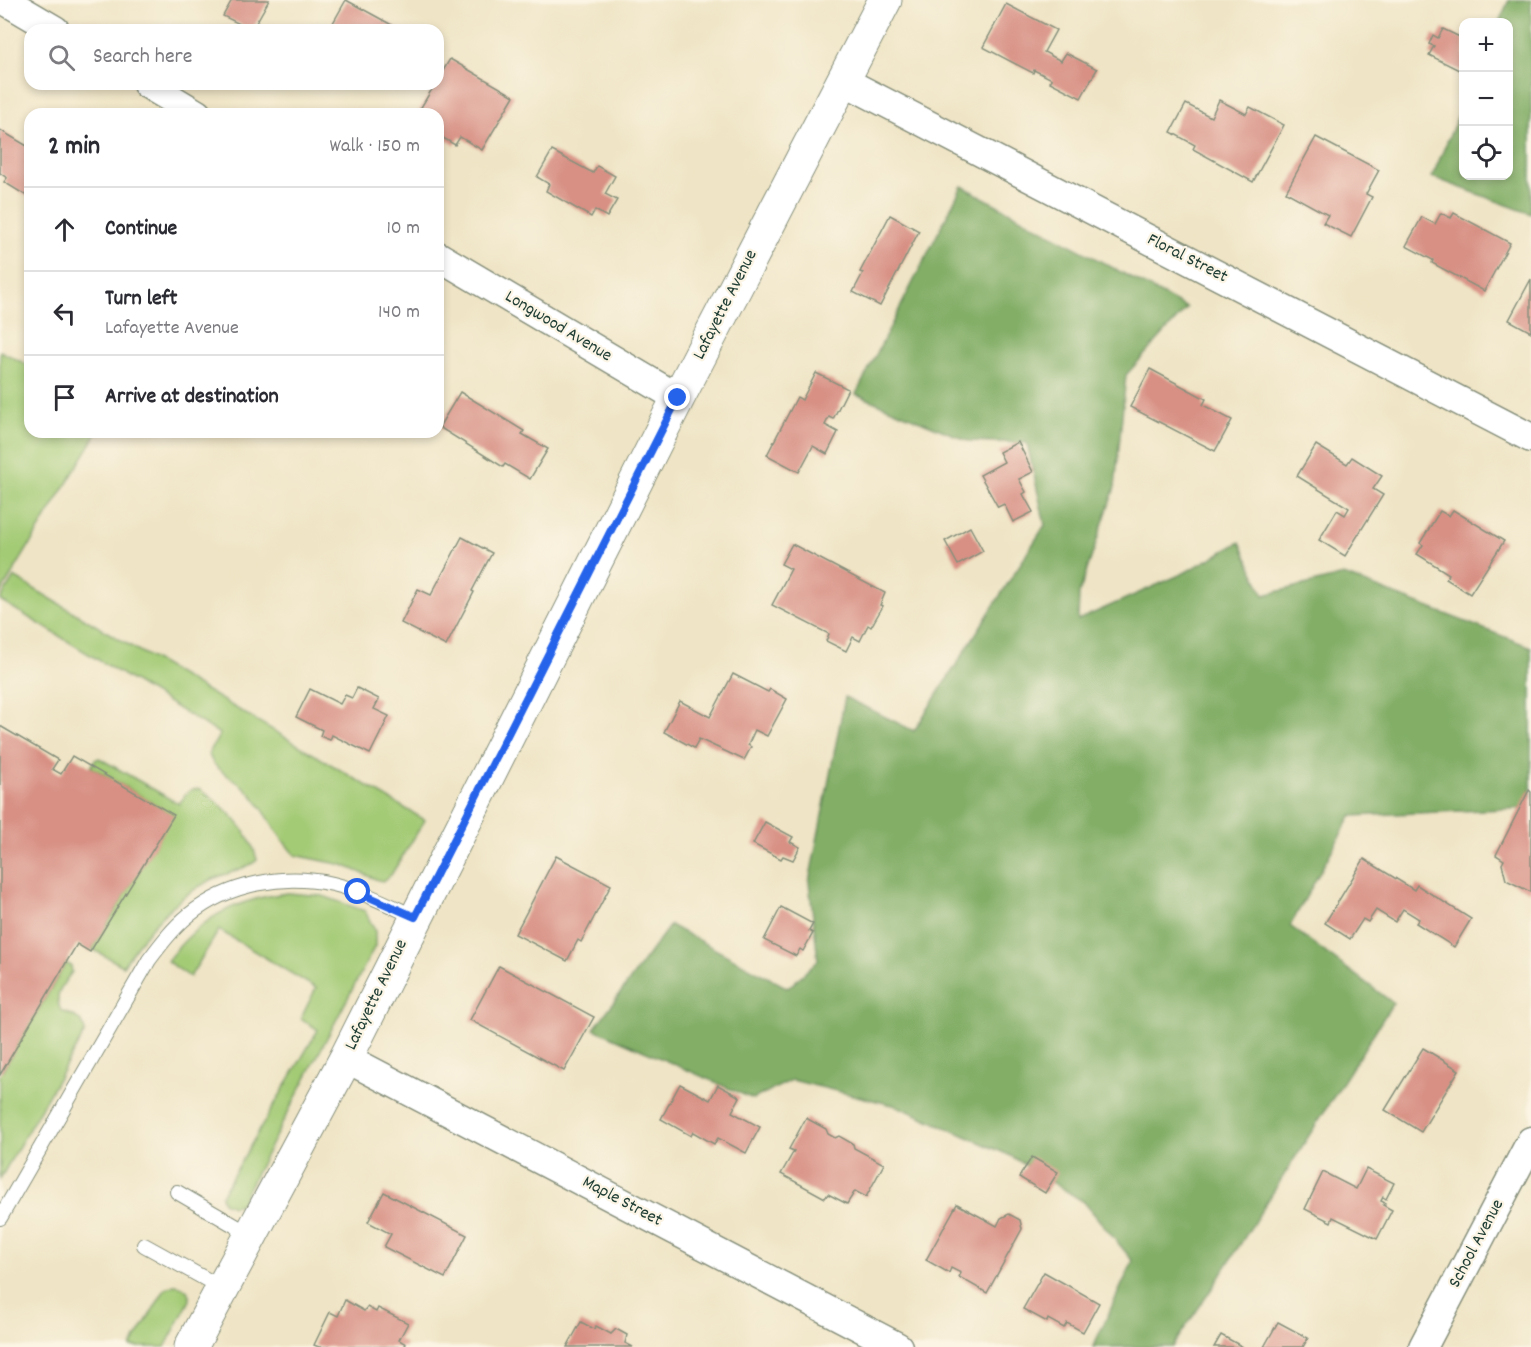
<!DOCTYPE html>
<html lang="en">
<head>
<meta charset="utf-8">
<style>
	:root { --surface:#fff; --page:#f2f2f3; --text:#2b2b33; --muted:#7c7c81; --line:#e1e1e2 }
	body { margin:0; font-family:Dekko,sans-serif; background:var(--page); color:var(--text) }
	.controls { position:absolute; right:18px; top:18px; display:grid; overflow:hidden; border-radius:12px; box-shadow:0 3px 9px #0003 }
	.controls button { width:54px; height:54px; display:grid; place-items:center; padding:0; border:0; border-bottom:2px solid var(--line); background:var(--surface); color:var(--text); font:30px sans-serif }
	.stop { position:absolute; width:18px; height:18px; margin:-14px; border:4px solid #2563eb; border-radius:50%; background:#fff }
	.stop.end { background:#2563eb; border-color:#fff; box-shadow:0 2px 6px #0008 }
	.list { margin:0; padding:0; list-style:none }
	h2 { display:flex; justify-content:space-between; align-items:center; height:78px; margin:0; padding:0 24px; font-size:26px }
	h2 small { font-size:20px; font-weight:400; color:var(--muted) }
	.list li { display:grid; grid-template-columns:39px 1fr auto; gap:18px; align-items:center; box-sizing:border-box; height:84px; padding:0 24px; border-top:2px solid var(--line) }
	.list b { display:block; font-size:22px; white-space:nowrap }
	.list p { margin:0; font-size:20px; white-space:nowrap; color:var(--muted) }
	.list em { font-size:20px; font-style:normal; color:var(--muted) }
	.icon { flex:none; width:33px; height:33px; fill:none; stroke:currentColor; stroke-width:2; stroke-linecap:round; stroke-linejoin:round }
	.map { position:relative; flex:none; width:1531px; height:1347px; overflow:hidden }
	.search { position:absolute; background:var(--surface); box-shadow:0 3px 9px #0003; left:24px; top:24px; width:420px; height:66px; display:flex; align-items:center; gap:15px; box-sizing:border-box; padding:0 21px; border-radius:18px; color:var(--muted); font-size:22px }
	.panel { position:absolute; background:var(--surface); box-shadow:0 3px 9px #0003; left:24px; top:108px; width:420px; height:330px; border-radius:18px }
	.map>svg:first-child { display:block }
	.green { fill:#a3ca75; stroke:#618454; stroke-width:1.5 }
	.forest { fill:#82ae66; stroke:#50764d; stroke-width:1.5 }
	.building { fill:#d89084 }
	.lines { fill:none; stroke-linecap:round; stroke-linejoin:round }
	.lane-casing { stroke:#87907c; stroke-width:16 }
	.street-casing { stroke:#87907c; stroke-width:31 }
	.secondary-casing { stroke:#87907c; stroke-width:35 }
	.lane { stroke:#fff; stroke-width:14 }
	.street { stroke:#fff; stroke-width:28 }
	.secondary { stroke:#fff; stroke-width:33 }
	.route { stroke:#2563eb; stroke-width:8 }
	.labels { text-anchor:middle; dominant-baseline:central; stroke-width:4.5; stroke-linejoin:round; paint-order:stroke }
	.street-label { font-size:18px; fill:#1f3d34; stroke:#fcf5e5 }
</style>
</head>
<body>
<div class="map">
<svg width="1531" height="1347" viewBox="0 0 1531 1347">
	<rect width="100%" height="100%" fill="#fcf5e5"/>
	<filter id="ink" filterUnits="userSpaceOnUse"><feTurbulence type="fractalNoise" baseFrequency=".0167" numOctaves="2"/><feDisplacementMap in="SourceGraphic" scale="12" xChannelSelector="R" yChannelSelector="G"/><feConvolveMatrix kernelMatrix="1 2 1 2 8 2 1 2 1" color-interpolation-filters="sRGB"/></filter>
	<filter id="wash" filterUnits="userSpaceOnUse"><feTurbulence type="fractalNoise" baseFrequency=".008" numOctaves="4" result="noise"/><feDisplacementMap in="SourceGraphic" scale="24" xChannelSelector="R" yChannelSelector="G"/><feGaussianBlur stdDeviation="1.35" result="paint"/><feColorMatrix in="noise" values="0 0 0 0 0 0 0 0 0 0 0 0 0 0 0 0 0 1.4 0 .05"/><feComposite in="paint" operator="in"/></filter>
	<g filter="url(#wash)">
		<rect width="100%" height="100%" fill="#efe4c5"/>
		<g class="green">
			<path d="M0 351 30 366V432H98L0 594Z"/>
			<path d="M14 577 425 820 391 875 383 881 378 880 343 865 295 855C275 835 266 807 245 788 234 778 211 769 209 753L220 734 0 600Z"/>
			<path d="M99 758 179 804C185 796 188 787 200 789 225 807 250 829 257 860 250 868 223 874 211 880 173 899 146 930 123 966L92 949 173 815 91 767 95 760Z"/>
			<path d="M288 893 323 896 365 911 375 931V946L240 1204 233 1206 223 1202 221 1196 318 1030 301 1018 316 988 219 930 190 977 167 961C200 918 235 899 288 893Z"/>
			<path d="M66 963 71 966 72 972C62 985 53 995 61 1011 73 1016 83 1018 85 1032L0 1179V1075Z"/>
			<path d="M174 1285C183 1285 190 1291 190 1300L165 1347H131L165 1289Z"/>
		</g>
		<g class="forest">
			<path d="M1509 0H1531V214L1432 177 1463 104 1464 176H1508V22H1499Z"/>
			<path d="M962 186 1187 308 1126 375 1115 487 1079 594 1078 620 1184 573 1240 542 1264 595 1344 575 1531 647V796L1526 808 1351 816 1290 926 1393 1003 1215 1284 1172 1347H1093L1133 1261 1084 1202 1011 1156 897 1106 792 1080 753 1099 594 1029 670 925 788 988 818 960 809 882 845 697 914 731 1045 525 1027 443 968 441 856 394Z"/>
		</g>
		<g id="blocks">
			<g class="building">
				<path d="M232 0H269L252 30 223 16Z"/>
				<path d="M346 0 401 30H329Z"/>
				<path d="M1006 4 1056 30 1044 52 1061 61 1066 53 1097 69 1081 98 1050 82 1052 79 1034 70 1033 73 983 47Z"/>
				<path d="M1443 29 1464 39V67L1461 71 1429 55 1434 46 1429 44 1433 35 1438 38Z"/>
				<path d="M450 59 514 96 482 150 460 137 455 145 438 135V114H417L435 84H438V79Z"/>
				<path d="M1219 100 1246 114 1250 107 1284 125 1253 182 1193 149 1195 145 1171 132 1186 104 1211 117Z"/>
				<path d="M0 130 27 146 30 141V198L4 182 7 178 0 173Z"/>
				<path d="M1316 137 1379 170 1366 194 1372 197 1351 237 1323 223 1328 215 1286 192Z"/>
				<path d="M552 151 593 173 597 166 615 176 605 194 617 200 607 217 595 210 591 217 546 191 549 184 537 177Z"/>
				<path d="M1441 213 1451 218 1454 213 1510 243 1484 291 1432 263 1433 260 1406 246 1422 217 1435 224Z"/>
				<path d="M890 215 919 231 880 306 853 292 863 273 860 272Z"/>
				<path d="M1531 279V332L1509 320Z"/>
				<path d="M1150 369 1206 399 1203 405 1232 420 1215 451 1130 407Z"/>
				<path d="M816 373 848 389 833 419 829 417 825 425 838 432 827 454 813 446 799 472 767 455 797 397 802 400Z"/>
				<path d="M460 392 524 431 522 434 548 449 530 479 505 464 503 467 439 427Z"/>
				<path d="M1018 442 1033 472 1019 479 1026 492 1023 494 1033 512 1013 522 1004 504 998 507 980 475 1004 462 999 452Z"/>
				<path d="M1316 445 1347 464 1352 457 1382 476 1373 489 1383 495 1345 556 1319 540 1337 510 1345 515 1349 508 1297 476Z"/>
				<path d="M1453 510 1504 541 1470 594 1446 579 1449 574 1417 554 1423 545 1420 543 1440 511 1449 516Z"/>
				<path d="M970 527 983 551 958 565 945 541Z"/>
				<path d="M462 537 492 553 472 591 474 592 446 646 401 623 418 589 431 595Z"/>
				<path d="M792 544 885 593 880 605 883 606 871 627 868 625 860 641 853 637 846 651 826 641 829 634 772 605 791 569 781 564Z"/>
				<path d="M733 674 768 692 770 689 787 699 767 736 755 730 748 745 751 747 744 760 699 739 694 748 664 732 680 701 710 717Z"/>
				<path d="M357 688 379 699 374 709 389 716 370 754 332 735 330 740 320 736 322 730 296 717 310 689 340 704 345 695 352 698Z"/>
				<path d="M0 726 58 760 52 769 61 774 72 756 174 815 90 952 77 944 0 1075Z"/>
				<path d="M1529 790 1531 792V892L1506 880 1502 864 1504 860 1496 855Z"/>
				<path d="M765 822 793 837 790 842 800 847 793 860 783 856 781 859 753 844Z"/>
				<path d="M556 856 611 885 581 942 578 940 567 961 515 934Z"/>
				<path d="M1364 859 1414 890 1417 885 1471 919 1454 947 1416 923 1419 919 1403 909 1395 922 1376 910 1368 922 1363 919 1350 939 1325 923Z"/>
				<path d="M781 907 813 924 809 931 813 933 803 951 800 949 796 956 764 940Z"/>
				<path d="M499 966 594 1017 564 1071 470 1020Z"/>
				<path d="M1423 1048 1459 1070 1421 1132 1385 1110Z"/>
				<path d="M680 1084 710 1100 718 1085 740 1097 732 1112 760 1127 746 1153 718 1138 714 1144 693 1132 691 1136 661 1119Z"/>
				<path d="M806 1118 826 1129 828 1134 835 1138 839 1136 853 1144 854 1148 884 1164 866 1197 855 1191 847 1204 828 1194 825 1198 781 1174 794 1151 789 1149Z"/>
				<path d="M1032 1157 1058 1172 1045 1193 1019 1177Z"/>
				<path d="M1366 1169 1394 1183 1386 1199 1383 1197 1381 1201 1385 1203 1383 1205 1392 1210 1377 1239 1333 1217 1331 1222 1305 1209 1323 1172 1356 1189Z"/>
				<path d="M384 1192 467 1235 445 1278 384 1247 391 1234 368 1222Z"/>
				<path d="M957 1204 997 1226 1001 1218 1009 1214 1020 1220 1022 1229 987 1293 959 1277 961 1273 951 1268 949 1273 926 1260Z"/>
				<path d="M1044 1272 1099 1303 1083 1332 1067 1323 1064 1328 1048 1319 1047 1322 1023 1309Z"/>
				<path d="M345 1300 364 1311 367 1307 376 1312 378 1308 408 1323 399 1340 406 1344 404 1347H319L314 1345 330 1312 338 1316Z"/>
				<path d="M581 1322 594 1329 596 1326 611 1334 616 1329 627 1335 625 1343 633 1347H567Z"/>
				<path d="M1278 1322 1308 1338 1303 1347H1264Z"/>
				<path d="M1221 1335 1243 1347H1214Z"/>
			</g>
		</g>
	</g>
	<g filter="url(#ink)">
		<use href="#blocks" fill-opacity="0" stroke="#87907c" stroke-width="1.5"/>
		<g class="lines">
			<defs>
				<g id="lane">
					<path d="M177 1192 251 1235"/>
					<path d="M0 1218 149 960C161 944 173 928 189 915 229 883 284 873 333 884 362 891 389 905 415 917"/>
					<path d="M144 1245 222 1288"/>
				</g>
				<g id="street">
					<path d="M4 0 55 30"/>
					<path d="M842 80 1531 438"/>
					<path d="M147 84 197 114"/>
					<path d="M438 256 678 398"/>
					<path d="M346 1058 898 1347"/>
					<path d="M1423 1347 1531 1141"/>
				</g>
				<path id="secondary" d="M191 1347 346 1058 678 398 885 0"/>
			</defs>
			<use href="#lane" class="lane-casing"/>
			<use href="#street" class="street-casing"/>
			<use href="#secondary" class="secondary-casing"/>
			<use href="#lane" class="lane"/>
			<use href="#street" class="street"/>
			<use href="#secondary" class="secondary"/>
		</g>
	</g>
	<g class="lines" filter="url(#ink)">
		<path class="route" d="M358 892 415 917 678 398"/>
	</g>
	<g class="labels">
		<g class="street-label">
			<text transform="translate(1187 259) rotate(27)">Floral Street</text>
			<text transform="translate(726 305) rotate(-63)">Lafayette Avenue</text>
			<text transform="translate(558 327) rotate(31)">Longwood Avenue</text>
			<text transform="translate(377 995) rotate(-64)">Lafayette Avenue</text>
			<text transform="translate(622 1202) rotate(28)">Maple Street</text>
			<text transform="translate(1477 1244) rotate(-62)">School Avenue</text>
		</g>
	</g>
</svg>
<div class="controls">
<button>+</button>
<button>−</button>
<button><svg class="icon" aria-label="locate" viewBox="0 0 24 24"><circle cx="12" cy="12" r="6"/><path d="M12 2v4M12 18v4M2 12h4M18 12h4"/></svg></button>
</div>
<div class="stop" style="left:358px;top:892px"></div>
<div class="stop end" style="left:678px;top:398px"></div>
<div class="search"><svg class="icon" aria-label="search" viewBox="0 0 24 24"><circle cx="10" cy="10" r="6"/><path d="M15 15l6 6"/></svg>Search here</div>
<section class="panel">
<h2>2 min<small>Walk · 150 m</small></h2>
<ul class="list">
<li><svg class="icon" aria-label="ahead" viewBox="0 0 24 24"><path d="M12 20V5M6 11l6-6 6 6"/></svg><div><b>Continue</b></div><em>10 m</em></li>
<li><svg class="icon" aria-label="left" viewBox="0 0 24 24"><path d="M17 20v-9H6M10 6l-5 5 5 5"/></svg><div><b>Turn left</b><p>Lafayette Avenue</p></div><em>140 m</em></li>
<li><svg class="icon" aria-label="arrive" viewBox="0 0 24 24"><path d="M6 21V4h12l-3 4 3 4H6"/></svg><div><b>Arrive at destination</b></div></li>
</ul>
</section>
</div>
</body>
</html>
